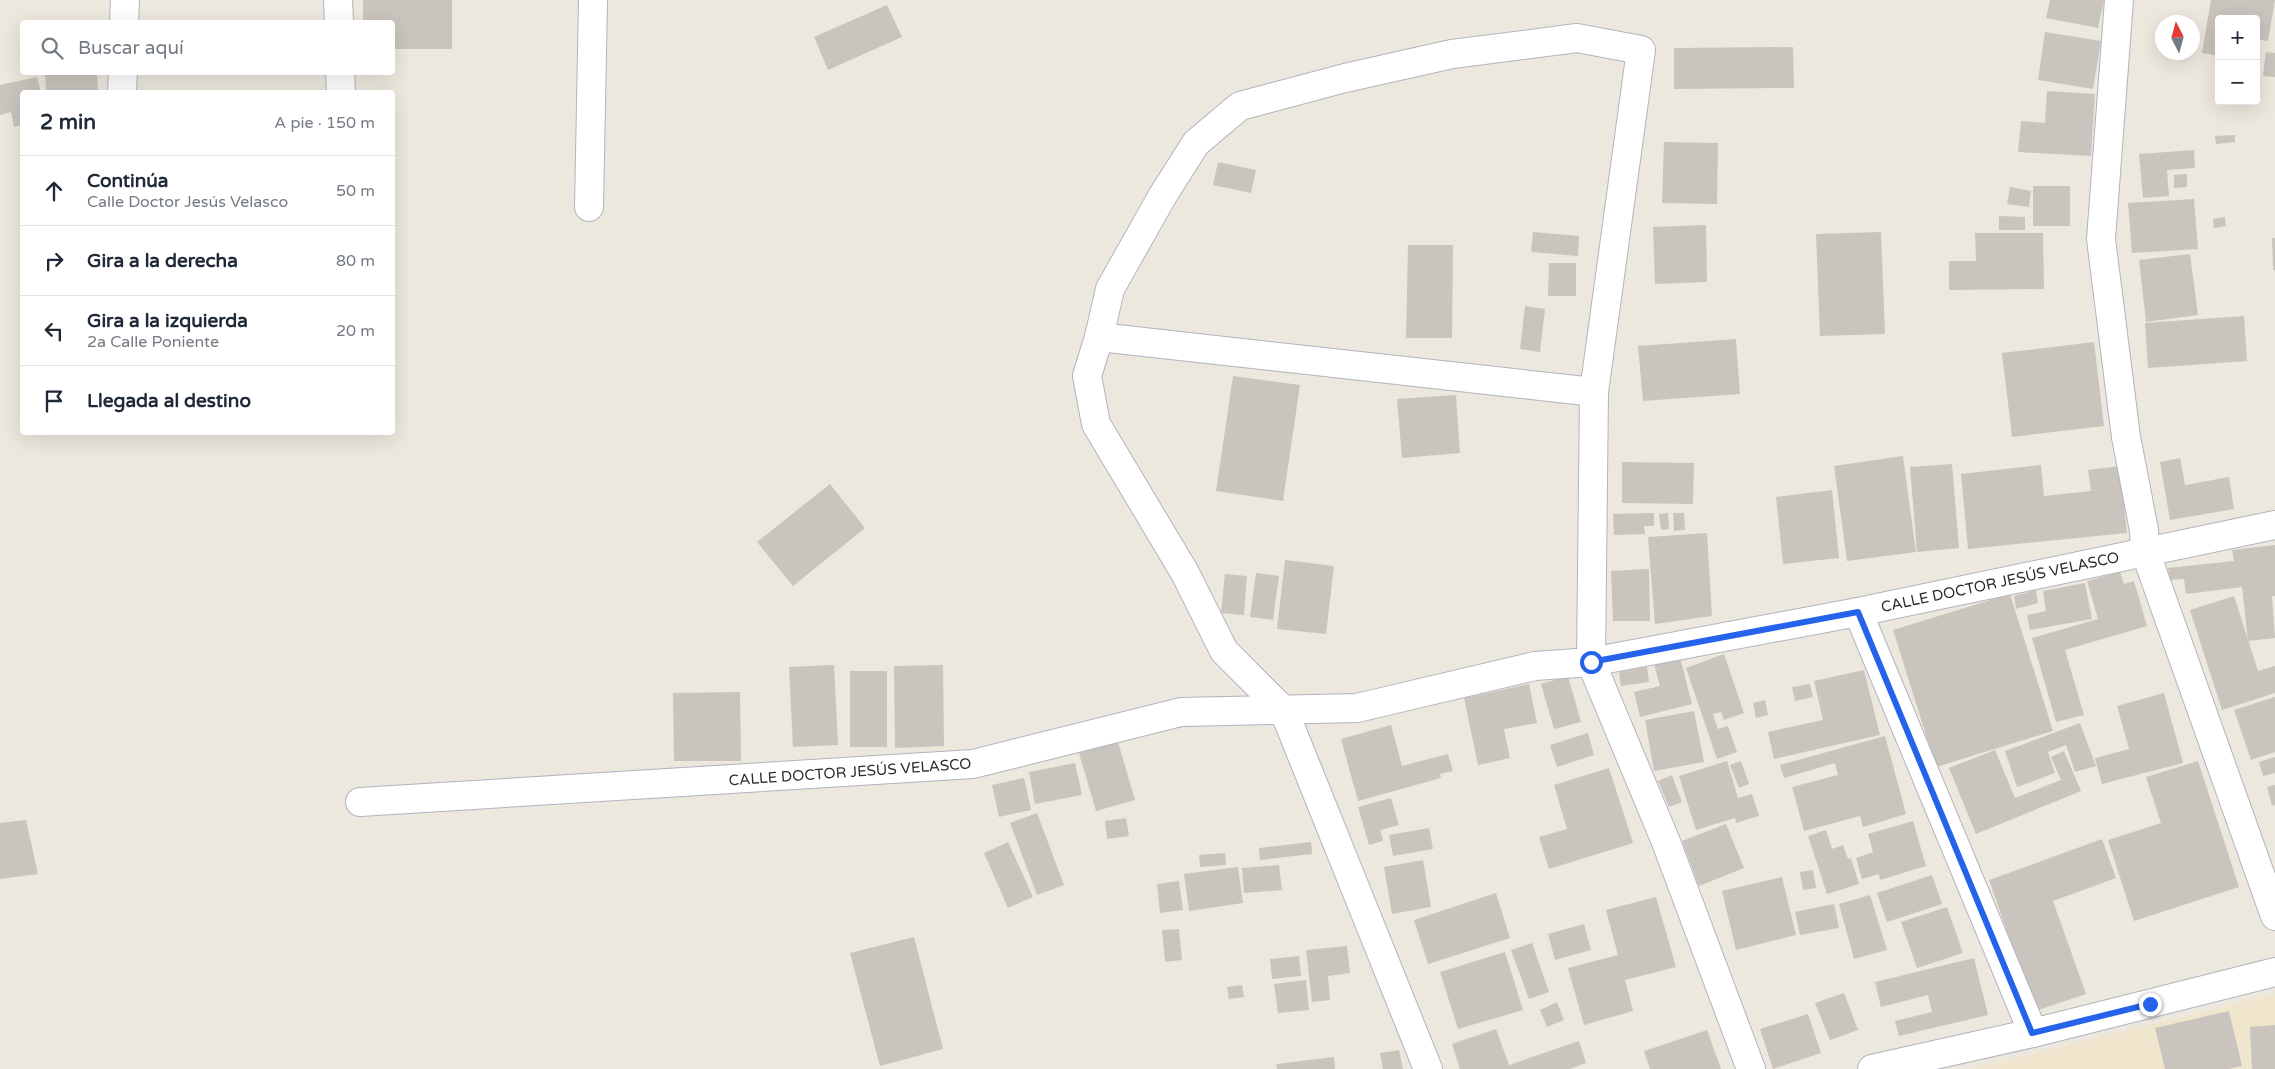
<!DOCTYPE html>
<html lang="es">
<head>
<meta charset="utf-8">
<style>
	:root { --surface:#fff; --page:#f2f2f3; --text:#1f2937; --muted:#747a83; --line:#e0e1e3 }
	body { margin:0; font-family:"Varela Round",sans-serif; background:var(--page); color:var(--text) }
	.controls { position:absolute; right:15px; top:15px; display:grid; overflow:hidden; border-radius:5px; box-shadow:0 5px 20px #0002 }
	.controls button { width:45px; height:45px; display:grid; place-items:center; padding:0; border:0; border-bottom:1px solid var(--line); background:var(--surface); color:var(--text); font:25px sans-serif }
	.compass { position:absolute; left:2155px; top:15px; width:45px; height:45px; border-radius:50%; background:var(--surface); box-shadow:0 5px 20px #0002; rotate:354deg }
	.stop { position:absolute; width:15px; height:15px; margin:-11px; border:4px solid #2563eb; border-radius:50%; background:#fff }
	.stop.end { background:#2563eb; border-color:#fff; box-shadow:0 1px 5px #0008 }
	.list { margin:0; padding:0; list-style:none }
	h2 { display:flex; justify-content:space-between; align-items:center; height:65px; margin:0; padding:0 20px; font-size:21px }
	h2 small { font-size:16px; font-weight:400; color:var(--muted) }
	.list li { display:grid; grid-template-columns:32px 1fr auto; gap:15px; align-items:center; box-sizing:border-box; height:70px; padding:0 20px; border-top:1px solid var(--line) }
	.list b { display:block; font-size:19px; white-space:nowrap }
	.list p { margin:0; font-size:16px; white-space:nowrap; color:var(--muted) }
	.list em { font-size:16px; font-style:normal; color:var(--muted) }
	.icon { flex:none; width:28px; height:28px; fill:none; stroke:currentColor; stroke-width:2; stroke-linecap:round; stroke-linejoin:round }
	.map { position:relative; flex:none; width:2275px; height:1069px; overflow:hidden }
	.search { position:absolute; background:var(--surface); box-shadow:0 5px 20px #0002; left:20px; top:20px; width:375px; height:55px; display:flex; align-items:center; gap:12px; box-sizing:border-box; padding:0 18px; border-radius:5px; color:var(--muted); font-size:19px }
	.panel { position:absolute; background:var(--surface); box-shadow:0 5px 20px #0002; left:20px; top:90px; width:375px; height:345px; border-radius:5px }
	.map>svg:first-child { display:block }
	.education { fill:#efe6cd }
	.building { fill:#c9c4bd }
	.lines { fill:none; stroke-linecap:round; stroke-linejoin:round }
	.street-casing { stroke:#b1b3bf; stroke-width:30 }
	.street { stroke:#fff; stroke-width:28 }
	.route { stroke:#2563eb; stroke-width:6 }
	.labels { text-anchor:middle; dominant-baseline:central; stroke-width:4; stroke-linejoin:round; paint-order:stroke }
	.street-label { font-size:15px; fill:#2b2b2b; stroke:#fff }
</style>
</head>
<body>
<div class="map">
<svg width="2275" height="1069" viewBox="0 0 2275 1069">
	<rect width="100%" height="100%" fill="#ede8de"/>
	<path class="education" d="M2275 994V1069H1972Z"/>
	<g class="building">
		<path d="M363 0H452V49H392V22H363Z"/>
		<path d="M2050 0H2104L2098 28 2046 18Z"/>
		<path d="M2211 0H2275L2268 41 2256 39V19H2219V56L2202 53Z"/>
		<path d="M887 5 902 37 828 70 814 37Z"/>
		<path d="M2045 32 2101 41 2093 89 2038 80Z"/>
		<path d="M1793 47 1794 88 1674 89V48Z"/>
		<path d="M2266 52 2275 53V77L2263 76Z"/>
		<path d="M45 72H97L98 92H46Z"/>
		<path d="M37 77 41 92H22V125L14 127 11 112 0 115V85Z"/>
		<path d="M2047 91 2095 94 2091 156 2018 152 2021 121 2045 123Z"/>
		<path d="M2235 135V142L2216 144 2215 136Z"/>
		<path d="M1664 142 1718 143 1717 204 1662 203Z"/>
		<path d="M2194 150 2195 168 2167 170 2169 196 2143 198 2139 154Z"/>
		<path d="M1218 162 1256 170 1251 193 1213 185Z"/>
		<path d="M2187 174V187L2174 188V175Z"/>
		<rect x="2033" y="186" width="37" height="40"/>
		<path d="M2010 187 2031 191 2029 207 2007 204Z"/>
		<path d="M2194 199 2198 249 2132 253 2128 203Z"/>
		<path d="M1999 216 2025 217V230H1999Z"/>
		<path d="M2225 217 2226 226 2214 228 2213 219Z"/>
		<path d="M1706 225 1707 282 1655 284 1653 227Z"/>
		<path d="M1533 232 1579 236 1578 256 1531 252Z"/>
		<path d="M1881 232 1885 334 1820 336 1816 234Z"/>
		<path d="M1975 233H2043L2044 289 1949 290V261H1976Z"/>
		<path d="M2272 238H2275V270H2273Z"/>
		<path d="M1408 245H1453L1452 338H1406Z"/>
		<path d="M2190 254 2198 315 2146 322 2139 260Z"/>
		<path d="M1549 263H1576V296H1548Z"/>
		<path d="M1525 306 1545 309 1540 352 1520 349Z"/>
		<path d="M2244 316 2247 361 2148 368 2145 323Z"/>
		<path d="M1736 339 1740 394 1643 401 1638 346Z"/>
		<path d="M2094 342 2104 426 2012 437 2002 353Z"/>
		<path d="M1233 376 1300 385 1283 501 1216 491Z"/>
		<path d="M1456 395 1460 453 1402 458 1397 399Z"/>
		<path d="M1903 456 1916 552 1847 561 1834 466Z"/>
		<path d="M2180 458 2185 485 2229 477 2234 509 2170 520 2160 462Z"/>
		<path d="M1622 462 1694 463 1693 504 1622 503Z"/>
		<path d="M1952 464 1959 548 1917 552 1910 467Z"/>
		<path d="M2041 465 2044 496 2091 491 2088 470 2120 466 2127 533 1968 549 1961 474Z"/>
		<path d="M830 484 865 528 793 586 757 542Z"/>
		<path d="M1832 490 1839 558 1783 564 1776 497Z"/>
		<path d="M1654 513V526H1644L1645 534 1614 535 1613 514Z"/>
		<path d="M1668 513 1669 529 1661 530 1659 514Z"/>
		<path d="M1673 513H1684L1685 530 1674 531Z"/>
		<path d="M1707 533 1712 616 1655 624 1648 537Z"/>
		<path d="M2275 545V596H2272L2275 638 2248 641 2242 587 2186 594 2184 579 2170 580 2168 568 2234 561 2232 550Z"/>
		<path d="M1285 560 1334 566 1326 634 1277 629Z"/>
		<path d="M1649 569 1650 621H1613L1611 571Z"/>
		<path d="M2120 572 2124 584 2134 581 2147 626 2065 650 2084 715 2056 722 2032 638 2098 619 2087 581Z"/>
		<path d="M1256 573 1279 576 1273 620 1250 617Z"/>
		<path d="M1225 574 1247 576 1244 615 1221 613Z"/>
		<path d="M2085 583 2092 619 2030 630 2027 615 2046 611 2043 591Z"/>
		<path d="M2036 590 2038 603 2016 609 2014 596Z"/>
		<path d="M2010 594 2053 731 1936 767 1893 630Z"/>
		<path d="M2234 596 2258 671 2275 666V693L2222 710 2190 610Z"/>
		<path d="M1724 654 1744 713 1724 720 1721 712 1713 714 1718 729 1728 726 1737 752 1717 759 1686 668Z"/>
		<path d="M1680 657 1692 704 1640 717 1634 692 1660 686 1654 664Z"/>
		<path d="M834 665 838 745 793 747 789 667Z"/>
		<path d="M943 665 944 746 895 748 894 666Z"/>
		<path d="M1647 667 1649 682 1621 686 1619 672Z"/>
		<path d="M1864 670 1880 735 1774 759 1768 732 1823 720 1814 681Z"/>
		<rect x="850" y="671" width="37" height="76"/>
		<path d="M1568 676 1581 722 1554 729 1541 684Z"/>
		<path d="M1529 684 1537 723 1504 729 1510 758 1478 765 1464 698Z"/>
		<path d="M1810 684 1813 697 1795 701 1792 687Z"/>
		<path d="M740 692 741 761H674L673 693Z"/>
		<path d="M2164 693 2183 763 2102 784 2095 758 2129 749 2117 706Z"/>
		<path d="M2275 697V752L2251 760 2234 710Z"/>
		<path d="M1765 700 1768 715 1756 718 1753 703Z"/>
		<path d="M1694 711 1704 762 1654 771 1645 720Z"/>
		<path d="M2080 723 2096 766 2075 772 2066 745 2048 752 2055 773 2017 787 2005 751Z"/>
		<path d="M1391 725 1402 766 1448 754 1453 771 1440 774 1441 778 1358 801 1341 739Z"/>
		<path d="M1588 733 1594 755 1557 767 1550 745Z"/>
		<path d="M1885 736 1906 814 1863 827 1860 816 1804 831 1792 787 1838 775 1835 763 1784 778 1780 765Z"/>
		<path d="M1118 742 1135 800 1096 811 1079 753Z"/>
		<path d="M1995 750 2015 798 2061 780 2051 757 2064 751 2081 791 1976 834 1949 768Z"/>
		<path d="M2275 757V773L2263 776 2259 762Z"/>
		<path d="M1727 761 1738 798 1752 794 1759 816 1736 823 1735 818 1696 830 1679 776Z"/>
		<path d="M1741 761 1749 784 1739 788 1730 765Z"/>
		<path d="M2198 761 2239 887 2134 921 2108 840 2161 823 2146 777Z"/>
		<path d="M1075 763 1082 795 1035 804 1029 772Z"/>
		<path d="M1609 768 1633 843 1549 869 1539 837 1567 829 1554 785Z"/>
		<path d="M1672 775 1682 802 1669 807 1658 781Z"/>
		<path d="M1024 778 1031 810 999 817 992 785Z"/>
		<path d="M2275 785V805L2272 806 2267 787Z"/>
		<path d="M1391 798 1399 825 1380 830 1383 841 1369 845 1358 807Z"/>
		<path d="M1037 813 1064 885 1037 895 1010 823Z"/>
		<path d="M1126 818 1129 836 1107 839 1105 821Z"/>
		<path d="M26 820 38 874 0 879V823Z"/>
		<path d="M1913 821 1926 866 1880 880 1879 874 1862 879 1856 858 1873 852 1868 834Z"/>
		<path d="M1726 824 1744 868 1699 886 1682 841Z"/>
		<path d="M1429 828 1433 849 1393 856 1389 835Z"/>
		<path d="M1826 830 1832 849 1843 845 1848 859 1851 858 1859 884 1827 894 1808 836Z"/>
		<path d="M2102 839 2116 878 2053 901 2086 994 2035 1011 1989 880Z"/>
		<path d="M1008 842 1033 897 1008 908 984 853Z"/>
		<path d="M1311 842 1312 854 1260 860 1259 848Z"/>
		<path d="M1225 853 1226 865 1200 867 1199 855Z"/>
		<path d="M1423 860 1431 907 1392 914 1384 867Z"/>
		<path d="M1279 865 1282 890 1244 893 1242 868Z"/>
		<path d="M1238 867 1243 903 1189 911 1184 874Z"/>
		<path d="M1813 870 1816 888 1803 890 1800 872Z"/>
		<path d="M1932 875 1942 904 1887 922 1877 893Z"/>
		<path d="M1782 877 1796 935 1736 950 1722 891Z"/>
		<path d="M1179 881 1183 910 1160 913 1157 884Z"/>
		<path d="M1496 893 1510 938 1428 964 1414 920Z"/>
		<path d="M1870 895 1887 950 1854 959 1839 904Z"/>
		<path d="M1656 897 1676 967 1625 980 1633 1011 1584 1025 1568 968 1618 955 1606 910Z"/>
		<path d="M1834 904 1839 928 1800 935 1795 912Z"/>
		<path d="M1947 907 1963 953 1917 968 1901 922Z"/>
		<path d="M1584 924 1591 950 1555 960 1548 934Z"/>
		<path d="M1179 929 1182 960 1165 962 1162 930Z"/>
		<path d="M914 937 943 1049 880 1066 850 953Z"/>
		<path d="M1532 943 1549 992 1529 999 1511 950Z"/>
		<path d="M1347 946 1350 973 1328 976 1330 1000 1312 1002 1306 950Z"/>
		<path d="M1505 952 1523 1010 1458 1029 1440 972Z"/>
		<path d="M1299 956 1301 976 1272 979 1270 959Z"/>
		<path d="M1974 958 1988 1015 1899 1036 1895 1021 1932 1012 1928 995 1881 1007 1875 982Z"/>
		<path d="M1306 980 1309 1010 1278 1013 1274 984Z"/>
		<path d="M1242 985 1244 997 1229 999 1227 987Z"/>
		<path d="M1844 993 1858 1030 1830 1040 1815 1003Z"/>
		<path d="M1557 1002 1564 1020 1547 1027 1540 1010Z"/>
		<path d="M2229 1011 2242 1066 2229 1069H2165L2155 1028Z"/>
		<path d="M1808 1014 1821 1053 1773 1069 1760 1029Z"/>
		<path d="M2275 1025V1069H2252L2250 1027Z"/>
		<path d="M1496 1029 1509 1065 1579 1041 1586 1063 1570 1069H1460L1452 1044Z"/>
		<path d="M1707 1030 1721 1069H1650L1644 1051Z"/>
		<path d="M1399 1050 1403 1069H1383L1380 1053Z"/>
		<path d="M1334 1057 1335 1069H1277L1276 1064Z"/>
	</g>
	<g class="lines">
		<defs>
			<g id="street">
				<path d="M338 0 339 22"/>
				<path d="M2119 0 2101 239 2126 437 2144 530 2145 551 2275 916"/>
				<path d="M124 22 125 0"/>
				<path d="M340 72 341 92"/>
				<path d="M122 92 123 72"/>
				<path d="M589 207 593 0"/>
				<path d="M1099 337 1594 392"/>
				<path d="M1858 612 2033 1033"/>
				<path d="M360 802 973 764 1181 712 1357 708 1535 666 1591 662 1858 612 2275 525"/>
				<path d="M1428 1069 1284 711 1224 651 1185 573 1096 424 1087 376 1099 337 1110 289 1163 195 1196 143 1240 106 1345 78 1452 54 1577 38 1641 50 1594 392 1591 662 1666 842 1751 1069"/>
				<path d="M1872 1069 2033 1033 2275 972"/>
			</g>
		</defs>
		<use href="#street" class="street-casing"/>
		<use href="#street" class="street"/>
	</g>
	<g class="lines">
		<path class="route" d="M1591 662 1858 612 2032 1033 2150 1004"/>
	</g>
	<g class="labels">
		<g class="street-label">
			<text transform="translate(2000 582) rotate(-12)">CALLE DOCTOR JESÚS VELASCO</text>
			<text transform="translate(850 772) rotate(-4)">CALLE DOCTOR JESÚS VELASCO</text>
		</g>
	</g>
</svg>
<div class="controls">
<button>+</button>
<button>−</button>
</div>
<svg class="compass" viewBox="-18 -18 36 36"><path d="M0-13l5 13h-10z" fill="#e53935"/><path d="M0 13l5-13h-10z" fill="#747a83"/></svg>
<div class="stop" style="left:1591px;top:662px"></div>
<div class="stop end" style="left:2150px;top:1004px"></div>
<div class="search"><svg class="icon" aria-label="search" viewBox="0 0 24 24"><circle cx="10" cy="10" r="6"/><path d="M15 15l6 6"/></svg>Buscar aquí</div>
<section class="panel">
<h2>2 min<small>A pie · 150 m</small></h2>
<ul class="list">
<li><svg class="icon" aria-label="ahead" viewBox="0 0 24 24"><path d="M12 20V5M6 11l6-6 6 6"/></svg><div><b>Continúa</b><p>Calle Doctor Jesús Velasco</p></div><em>50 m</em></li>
<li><svg class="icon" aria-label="right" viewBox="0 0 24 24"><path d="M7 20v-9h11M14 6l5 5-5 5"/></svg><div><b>Gira a la derecha</b></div><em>80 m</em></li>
<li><svg class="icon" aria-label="left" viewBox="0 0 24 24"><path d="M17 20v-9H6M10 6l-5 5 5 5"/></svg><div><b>Gira a la izquierda</b><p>2a Calle Poniente</p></div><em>20 m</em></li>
<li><svg class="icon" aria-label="arrive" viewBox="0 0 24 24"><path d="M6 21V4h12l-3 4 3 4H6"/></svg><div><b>Llegada al destino</b></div></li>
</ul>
</section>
</div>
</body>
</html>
